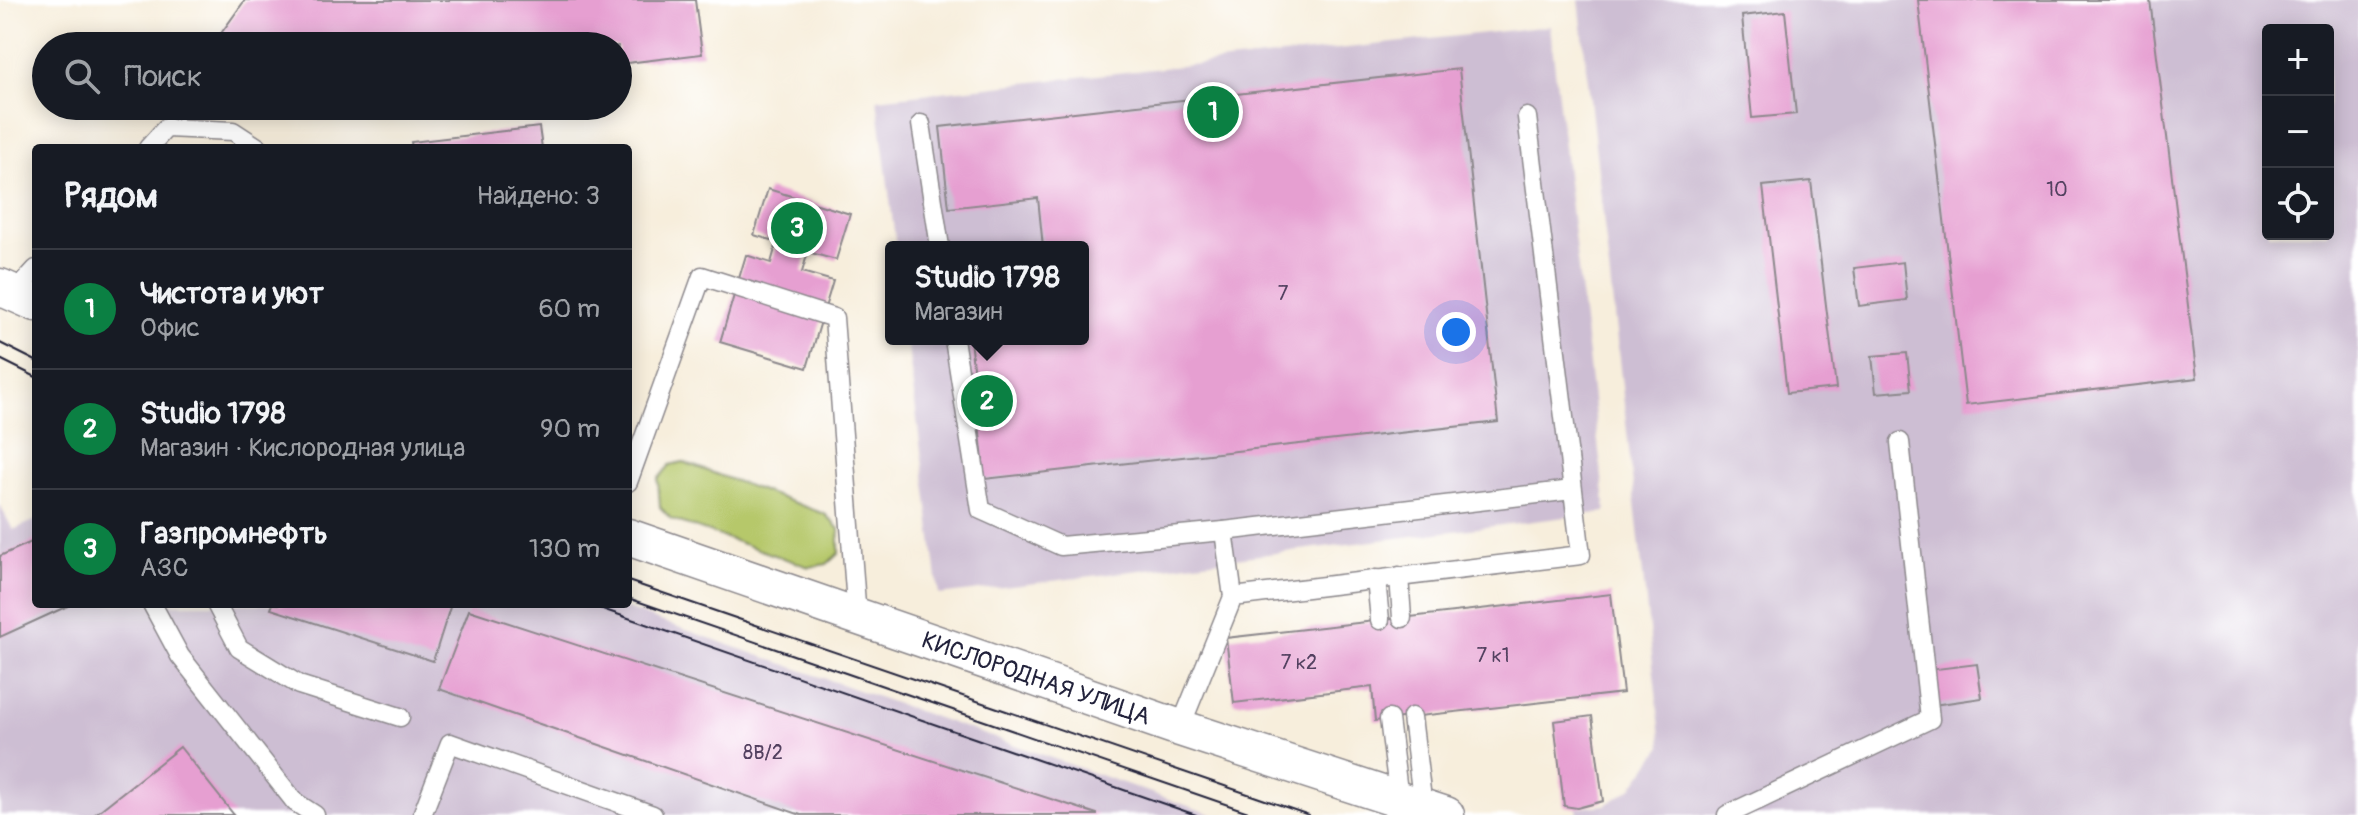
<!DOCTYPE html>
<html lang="ru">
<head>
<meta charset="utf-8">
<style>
	:root { --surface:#171b24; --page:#20242c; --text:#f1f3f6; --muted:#9ea1a6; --line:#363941; --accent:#0b8043 }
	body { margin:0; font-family:Pangolin,sans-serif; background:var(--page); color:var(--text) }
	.controls { position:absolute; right:24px; top:24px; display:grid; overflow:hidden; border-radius:8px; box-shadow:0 4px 20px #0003 }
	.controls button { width:72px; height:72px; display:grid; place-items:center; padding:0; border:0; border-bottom:2px solid var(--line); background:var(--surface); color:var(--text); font:40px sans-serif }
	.you { position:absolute; left:1456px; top:332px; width:28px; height:28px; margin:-20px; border:6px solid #fff; border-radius:50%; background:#1a73e8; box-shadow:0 0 0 12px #1a73e833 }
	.badge { display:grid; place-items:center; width:52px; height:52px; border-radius:50%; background:var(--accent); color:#fff; font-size:26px; font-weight:700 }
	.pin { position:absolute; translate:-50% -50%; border:4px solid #fff; box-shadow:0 2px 8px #0006 }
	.popup { position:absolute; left:885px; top:241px; width:204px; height:104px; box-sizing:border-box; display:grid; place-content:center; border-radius:8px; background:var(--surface); filter:drop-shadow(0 2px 6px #0005); font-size:26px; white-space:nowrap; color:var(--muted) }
	.popup b { font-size:30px; color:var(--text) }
	.popup::after { content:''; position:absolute; left:50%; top:100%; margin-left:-16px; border:16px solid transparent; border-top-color:var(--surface) }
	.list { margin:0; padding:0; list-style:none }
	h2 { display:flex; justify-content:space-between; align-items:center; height:104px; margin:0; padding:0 32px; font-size:34px }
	h2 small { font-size:26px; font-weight:400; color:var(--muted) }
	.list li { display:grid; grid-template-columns:52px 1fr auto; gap:24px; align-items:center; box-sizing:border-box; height:120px; padding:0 32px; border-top:2px solid var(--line) }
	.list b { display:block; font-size:30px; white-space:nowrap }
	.list p { margin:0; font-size:26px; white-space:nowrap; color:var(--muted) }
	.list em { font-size:26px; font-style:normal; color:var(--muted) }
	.icon { flex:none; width:44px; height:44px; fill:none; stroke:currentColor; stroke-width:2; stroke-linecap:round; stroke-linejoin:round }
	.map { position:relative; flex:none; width:2358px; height:815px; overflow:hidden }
	.search { position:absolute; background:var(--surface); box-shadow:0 4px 20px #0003; left:32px; top:32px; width:600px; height:88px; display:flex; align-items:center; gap:20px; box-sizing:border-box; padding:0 28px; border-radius:44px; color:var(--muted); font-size:30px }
	.panel { position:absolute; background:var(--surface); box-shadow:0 4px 20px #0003; left:32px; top:144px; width:600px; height:464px; border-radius:8px }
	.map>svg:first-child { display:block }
	.industrial { fill:#cdbed3; fill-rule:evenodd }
	.green { fill:#b6c86b; stroke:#6c7553; stroke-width:2 }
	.building { fill:#e69fd1 }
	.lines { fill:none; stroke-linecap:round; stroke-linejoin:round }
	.service-casing { stroke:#8c888c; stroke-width:21 }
	.minor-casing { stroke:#8c888c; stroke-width:39 }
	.service { stroke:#fff; stroke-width:18 }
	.minor { stroke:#fff; stroke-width:36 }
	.tram { stroke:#22223b; stroke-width:2 }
	.labels { text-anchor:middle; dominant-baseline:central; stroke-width:7; stroke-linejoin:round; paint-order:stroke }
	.number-label { font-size:20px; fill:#534160 }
	.street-label { font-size:24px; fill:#22223b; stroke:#fff }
</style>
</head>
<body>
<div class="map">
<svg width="2358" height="815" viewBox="0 0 2358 815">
	<rect width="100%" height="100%" fill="#fff"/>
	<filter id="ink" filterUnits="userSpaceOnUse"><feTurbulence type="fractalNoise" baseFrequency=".0125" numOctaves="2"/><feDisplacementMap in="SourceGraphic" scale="16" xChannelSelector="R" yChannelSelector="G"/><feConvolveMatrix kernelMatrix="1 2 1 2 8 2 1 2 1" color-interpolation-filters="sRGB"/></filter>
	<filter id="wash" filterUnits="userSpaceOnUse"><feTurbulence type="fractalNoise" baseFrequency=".006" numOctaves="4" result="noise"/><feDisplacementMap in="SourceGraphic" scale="32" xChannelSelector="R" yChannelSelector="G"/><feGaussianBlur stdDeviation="1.8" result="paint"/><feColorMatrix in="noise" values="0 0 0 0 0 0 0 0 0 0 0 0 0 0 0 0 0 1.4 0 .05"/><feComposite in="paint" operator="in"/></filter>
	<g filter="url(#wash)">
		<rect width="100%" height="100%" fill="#f7eedc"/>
		<g class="industrial">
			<path d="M1579 0H2358V815H1578L1577 808 1605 805 1631 789 1662 746ZM2268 30H2328V234H2268Z"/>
			<path d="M1550 26 1606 512 939 595 907 339H1083V247H896L877 99Z"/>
			<path d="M0 505 13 530 36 520V604H612L1214 815H0Z"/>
		</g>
		<path class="green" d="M683 462 825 514 839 529V553L827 564 809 567 671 519 660 507 658 479 670 465Z"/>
		<g id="blocks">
			<g class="building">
				<path d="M245 0H695L702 54 618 64V46H212Z"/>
				<path d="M1918 0H2150L2197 378 1966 405Z"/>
				<path d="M1785 11 1796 114 1752 118 1742 16Z"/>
				<path d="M1459 69 1498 422 985 479 970 339H1083V247H1043L1038 198 949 208 940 127Z"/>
				<path d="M193 106H250V108L190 115Z"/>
				<path d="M539 127 542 148H412L411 142Z"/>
				<path d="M1811 181 1836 388 1787 393 1763 186Z"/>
				<path d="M768 189 850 214 836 260 808 252 802 272 833 281 807 368 720 342 746 255 771 263 777 242 754 235Z"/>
				<path d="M1903 262 1907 300 1859 306 1854 268Z"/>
				<path d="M1907 353 1911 390 1876 393 1872 356Z"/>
				<path d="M36 540V604H72L0 637V556Z"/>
				<path d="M1611 594 1623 693 1375 721 1372 687 1234 703 1226 638Z"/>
				<path d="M273 604H451L433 661 271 609Z"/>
				<path d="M469 610 1097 814V815H801L439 689Z"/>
				<path d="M1977 664 1982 698 1933 705 1928 670Z"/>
				<path d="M1592 716 1603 801 1577 808 1564 806 1554 721Z"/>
				<path d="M180 747 234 815H94Z"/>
			</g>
		</g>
	</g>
	<g filter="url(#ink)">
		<use href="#blocks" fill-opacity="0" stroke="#8c888c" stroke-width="2"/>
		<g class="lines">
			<defs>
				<g id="service">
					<path d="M921 124 940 247"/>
					<path d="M148 148 166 128 233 131 259 148"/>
					<path d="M14 293 36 269"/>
					<path d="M954 339 981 510 1061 546 1224 531 1572 490"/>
					<path d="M628 482 702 276 834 318 857 617"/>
					<path d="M1399 576 1402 618"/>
					<path d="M1376 579 1380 620"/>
					<path d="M1233 597 1581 555 1527 117"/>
					<path d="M152 604 180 656 295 802 315 815"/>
					<path d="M216 604 239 648 299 685 400 717"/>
					<path d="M1412 717 1423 807"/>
					<path d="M1389 719 1399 799"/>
					<path d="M1180 728 1233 597 1224 531"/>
					<path d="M422 815 450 743 653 815"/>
					<path d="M1727 815 1930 719 1900 442"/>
				</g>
				<g id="minor">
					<path d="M0 287 36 303"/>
					<path id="s1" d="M628 537 1180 728 1446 815"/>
				</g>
			</defs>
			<use href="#service" class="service-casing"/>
			<use href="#minor" class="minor-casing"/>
			<use href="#service" class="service"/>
			<use href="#minor" class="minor"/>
			<g class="tram">
				<path d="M0 343 36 361"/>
				<path d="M0 359 36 377"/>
				<path d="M628 581 1309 815"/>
				<path d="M628 598 1257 815"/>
				<path d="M588 604 1196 815"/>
			</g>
		</g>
	</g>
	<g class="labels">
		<g class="number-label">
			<text x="2057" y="189">10</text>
			<text x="1283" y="293">7</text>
			<text x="1493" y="655">7 к1</text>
			<text x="1299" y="662">7 к2</text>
			<text x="763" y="752">8В/2</text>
		</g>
		<g class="street-label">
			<text stroke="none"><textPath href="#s1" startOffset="432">КИСЛОРОДНАЯ УЛИЦА</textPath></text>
		</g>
	</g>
</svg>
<div class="controls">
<button>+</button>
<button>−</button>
<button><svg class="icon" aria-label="locate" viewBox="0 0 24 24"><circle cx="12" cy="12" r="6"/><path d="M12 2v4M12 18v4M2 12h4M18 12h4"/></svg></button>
</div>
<div class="you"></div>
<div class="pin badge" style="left:1213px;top:112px">1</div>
<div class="pin badge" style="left:987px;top:401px">2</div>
<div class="popup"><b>Studio 1798</b>Магазин</div>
<div class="pin badge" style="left:797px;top:228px">3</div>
<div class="search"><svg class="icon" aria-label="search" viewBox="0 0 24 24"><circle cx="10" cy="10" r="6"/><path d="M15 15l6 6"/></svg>Поиск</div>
<section class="panel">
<h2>Рядом<small>Найдено: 3</small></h2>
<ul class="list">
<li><span class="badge">1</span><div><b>Чистота и уют</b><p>Офис</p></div><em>60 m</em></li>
<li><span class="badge">2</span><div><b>Studio 1798</b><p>Магазин · Кислородная улица</p></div><em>90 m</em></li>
<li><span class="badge">3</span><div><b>Газпромнефть</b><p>АЗС</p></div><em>130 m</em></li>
</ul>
</section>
</div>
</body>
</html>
